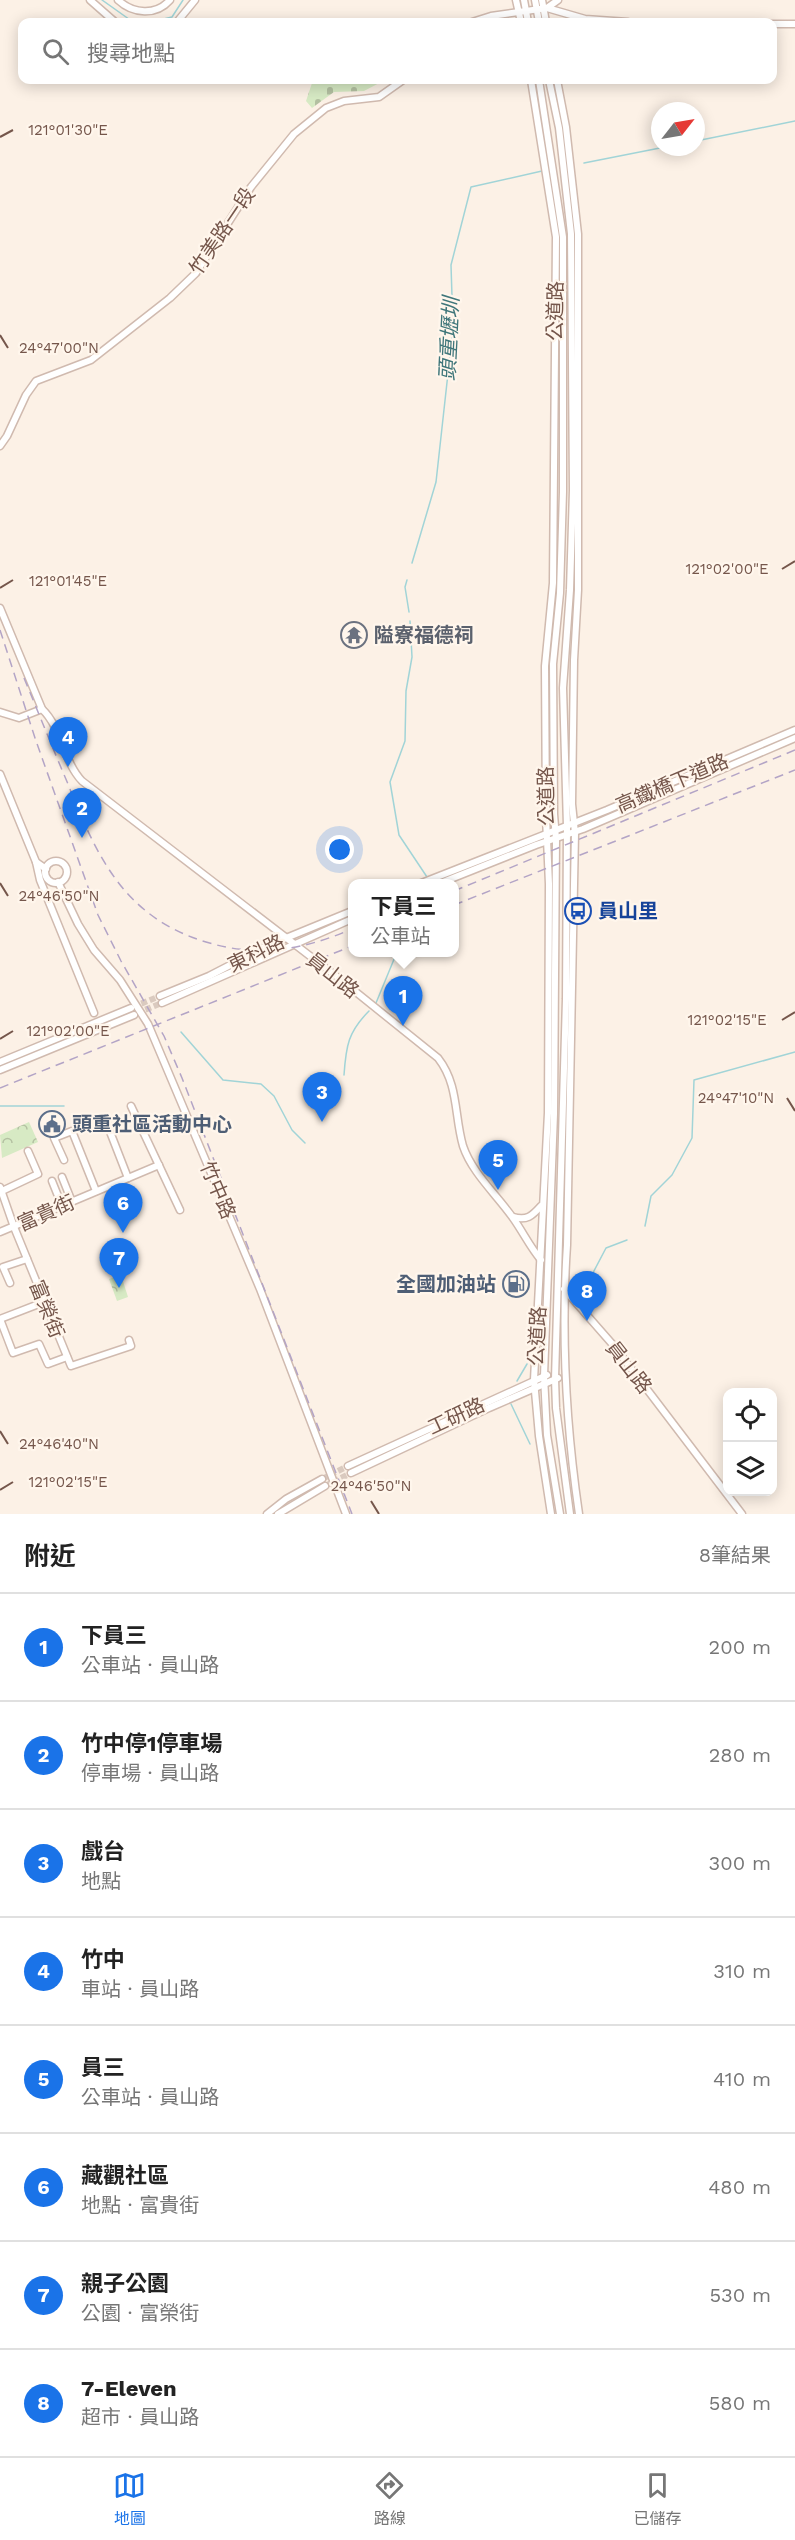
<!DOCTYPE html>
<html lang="zh-TW">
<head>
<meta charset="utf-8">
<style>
	:root { --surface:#fff; --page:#f2f2f2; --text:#222; --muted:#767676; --line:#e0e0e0; --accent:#1a73e8 }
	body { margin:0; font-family:"Work Sans","Noto Sans TC",sans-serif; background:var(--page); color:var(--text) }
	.controls { position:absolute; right:18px; bottom:18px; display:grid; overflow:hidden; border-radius:12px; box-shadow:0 3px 15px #0003 }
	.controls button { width:54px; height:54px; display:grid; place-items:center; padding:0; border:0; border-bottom:2px solid var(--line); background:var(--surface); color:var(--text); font:30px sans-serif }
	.compass { position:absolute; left:651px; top:102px; width:54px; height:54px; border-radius:50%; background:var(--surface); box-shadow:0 3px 15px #0003; rotate:59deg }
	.you { position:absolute; left:340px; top:850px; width:21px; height:21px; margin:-15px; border:4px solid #fff; border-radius:50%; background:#1a73e8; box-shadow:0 0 0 9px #1a73e833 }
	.badge { display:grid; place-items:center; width:39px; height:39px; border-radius:50%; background:var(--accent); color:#fff; font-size:20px; font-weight:700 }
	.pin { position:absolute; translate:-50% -50px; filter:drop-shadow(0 2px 3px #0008) }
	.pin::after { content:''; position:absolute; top:32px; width:21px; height:18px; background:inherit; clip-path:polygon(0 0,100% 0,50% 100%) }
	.popup { position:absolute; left:348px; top:879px; width:111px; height:78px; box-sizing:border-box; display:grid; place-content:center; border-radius:12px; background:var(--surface); filter:drop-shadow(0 2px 4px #0005); font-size:20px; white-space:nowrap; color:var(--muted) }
	.popup b { font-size:22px; color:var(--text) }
	.popup::after { content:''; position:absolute; left:50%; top:100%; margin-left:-12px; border:12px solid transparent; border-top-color:var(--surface) }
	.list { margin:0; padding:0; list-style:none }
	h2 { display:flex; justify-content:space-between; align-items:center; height:78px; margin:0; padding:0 24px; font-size:26px }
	h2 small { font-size:20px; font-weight:400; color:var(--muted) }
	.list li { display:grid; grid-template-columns:39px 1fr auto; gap:18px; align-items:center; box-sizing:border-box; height:108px; padding:0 24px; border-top:2px solid var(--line) }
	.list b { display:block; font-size:22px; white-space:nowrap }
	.list p { margin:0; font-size:20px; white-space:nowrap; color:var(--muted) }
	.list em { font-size:20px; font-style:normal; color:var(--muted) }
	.icon { flex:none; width:33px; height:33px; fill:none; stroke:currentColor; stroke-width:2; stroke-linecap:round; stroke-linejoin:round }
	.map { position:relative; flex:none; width:795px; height:1514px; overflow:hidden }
	.search { position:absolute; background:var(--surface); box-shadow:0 3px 15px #0003; left:18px; right:18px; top:18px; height:66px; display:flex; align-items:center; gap:15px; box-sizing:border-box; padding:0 21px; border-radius:12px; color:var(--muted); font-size:22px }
	.sheet { height:942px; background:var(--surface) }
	nav { display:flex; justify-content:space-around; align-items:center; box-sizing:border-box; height:84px; border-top:2px solid var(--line); background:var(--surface); font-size:16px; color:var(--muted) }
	nav a { display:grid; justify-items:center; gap:3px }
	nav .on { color:var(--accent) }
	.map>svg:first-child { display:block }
	.cemetery { fill:url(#cemetery-stones) }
	.park { fill:url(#park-crowns) }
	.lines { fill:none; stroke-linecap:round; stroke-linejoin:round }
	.stream { stroke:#a1d4d7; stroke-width:1.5 }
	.minor-tunnel { stroke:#dacabf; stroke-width:6; stroke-dasharray:6 3; stroke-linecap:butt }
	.minor-casing { stroke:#d0baaf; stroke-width:9 }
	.minor { stroke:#fff; stroke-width:6 }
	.rail { stroke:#b3a4c6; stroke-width:1.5; stroke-dasharray:9 6; stroke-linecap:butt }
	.ticks { fill:none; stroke:#75564b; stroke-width:2 }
	.labels { text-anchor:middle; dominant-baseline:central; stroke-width:4.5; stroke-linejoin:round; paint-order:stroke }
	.street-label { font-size:20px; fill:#75564b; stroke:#fff6ec }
	.worship-label { font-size:20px; font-weight:bold; fill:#5b616d; stroke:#fff6ec; text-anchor:start }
	.transit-label { font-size:20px; font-weight:bold; fill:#164399; stroke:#fff6ec; text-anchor:start }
	.service-label { font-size:20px; font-weight:bold; fill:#4e5e75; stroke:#fff6ec; text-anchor:start }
	.water-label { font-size:21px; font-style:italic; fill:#3f767a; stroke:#fff6ec }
	.ticks-label { font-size:15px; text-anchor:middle; fill:#75564b; stroke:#fff6ec; stroke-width:4.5; stroke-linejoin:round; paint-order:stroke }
</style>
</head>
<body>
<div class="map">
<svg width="795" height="1514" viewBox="0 0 795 1514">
	<defs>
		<pattern id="cemetery-stones" width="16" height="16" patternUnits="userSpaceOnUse" patternTransform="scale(1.5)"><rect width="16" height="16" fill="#d7eac4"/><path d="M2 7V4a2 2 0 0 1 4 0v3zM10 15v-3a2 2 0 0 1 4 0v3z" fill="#b3c0a1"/></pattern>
		<pattern id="park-crowns" width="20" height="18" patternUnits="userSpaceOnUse" patternTransform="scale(1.5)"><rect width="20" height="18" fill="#d7eac4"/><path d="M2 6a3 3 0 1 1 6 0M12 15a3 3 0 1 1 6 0" fill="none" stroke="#b3c0a1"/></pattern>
	</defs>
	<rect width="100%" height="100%" fill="#fcf1e6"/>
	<path class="cemetery" d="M313 80H385L364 91 334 92 312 108 306 101Z"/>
	<g class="park">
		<path d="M29 1122 38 1142 2 1158 0 1135Z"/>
		<path d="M121 1275 128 1297 117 1301 109 1279Z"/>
	</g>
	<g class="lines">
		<g class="stream">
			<path d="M102 0 133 22"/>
			<path d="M151 22 172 17 183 0"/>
			<path d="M696 141 795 121"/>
			<path d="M584 163 665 147"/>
			<path d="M412 563 436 482 453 328 451 265 471 187 542 171"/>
			<path d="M407 580 405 587 409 612"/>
			<path d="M410 621 412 657 406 691 405 741 390 782 399 835 427 877"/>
			<path d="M376 1003 397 952"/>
			<path d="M181 1032 223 1080 261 1084 274 1096 292 1130 305 1143"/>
			<path d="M344 1075C346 1046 348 1032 369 1011"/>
			<path d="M0 1106H64"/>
			<path d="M645 1226 651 1196 672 1175 692 1138 694 1080 795 1052"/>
			<path d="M584 1290 606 1248 627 1240"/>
			<path d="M517 1381 527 1364"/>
			<path d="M511 1404 530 1444"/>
		</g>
		<g class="minor-tunnel">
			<path d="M133 1007 160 996"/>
			<path d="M137 1013 162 1003"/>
			<path d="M322 1479 348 1466"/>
			<path d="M325 1486 351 1473"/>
		</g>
		<defs>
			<g id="minor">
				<path d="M90 0 115 22"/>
				<path d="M118 0C133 14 156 16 170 0"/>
				<path d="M516 0 521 22"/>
				<path d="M524 0 528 22"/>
				<path d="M535 0 539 22"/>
				<path d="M542 0 546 22"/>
				<path d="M547 8 585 19 628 22"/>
				<path d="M177 22 195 0"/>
				<path d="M472 22 491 16 547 8 558 0"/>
				<path d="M772 24H795"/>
				<path d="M531 80 556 237 553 583 545 666 546 817 549 884 548 1113 534 1380 539 1436 551 1514"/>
				<path d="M539 80 563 237V492L560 593 553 664 554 814 556 839 554 1114 544 1376 547 1435 560 1514"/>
				<path d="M549 80 559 128 571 234 573 490 570 590 563 688 567 826 566 999 555 1379 556 1408 570 1514"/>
				<path d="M557 80 566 127 578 234V590L574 660 572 804 575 833 567 1245C561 1335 566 1425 579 1514"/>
				<path d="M0 446 7 436 26 395 36 381 91 360 170 298 196 273 251 187 294 134 326 108 344 101 379 97 403 80"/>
				<path d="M0 608 42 709C62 728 63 761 82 781L336 976 438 1058C459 1085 454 1115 463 1146 472 1173 497 1195 513 1218 523 1232 530 1247 541 1260"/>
				<path d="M0 712 19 718 42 709"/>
				<path d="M0 774 36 862 46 869"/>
				<circle cx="56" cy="872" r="11"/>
				<path d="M36 862 40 880 94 1013"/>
				<path d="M58 882 78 924 94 950 120 980 148 1024 260 1289 346 1514"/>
				<path d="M419 884 607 810 795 730"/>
				<path d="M438 884 536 845 583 829 795 738"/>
				<path d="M160 996 209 976 269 945 352 911"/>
				<path d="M162 1003 352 919"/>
				<path d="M0 1062 131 1008"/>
				<path d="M0 1070 134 1015"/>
				<path d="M131 1106 180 1210"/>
				<path d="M107 1124 128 1178"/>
				<path d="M64 1160 54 1138 72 1131 96 1191"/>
				<path d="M62 1177 72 1202"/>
				<path d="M52 1181 62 1206"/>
				<path d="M0 1187 14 1227 71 1366 131 1346 129 1340"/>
				<path d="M2 1191 38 1174 28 1151"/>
				<path d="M513 1217C527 1221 532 1216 541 1206"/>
				<path d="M0 1232 159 1165"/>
				<path d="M10 1283 3 1267 27 1259"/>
				<path d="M564 1289 614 1346 742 1514"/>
				<path d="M44 1302 0 1319 13 1353 39 1344 48 1364 67 1357"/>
				<path d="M348 1466 547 1375"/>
				<path d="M351 1473 489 1408 558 1378"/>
				<path d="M267 1514 286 1499 322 1479"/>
				<path d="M278 1514 325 1486"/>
			</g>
		</defs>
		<use href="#minor" class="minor-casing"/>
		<use href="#minor" class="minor"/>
		<g class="rail">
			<path d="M0 630 36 741 98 915 121 961 164 1036 182 1078 352 1514"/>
			<path d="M24 678C39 714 53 749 68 784 97 857 124 917 206 942 258 958 303 950 352 929"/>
			<path d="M454 891 795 750"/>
			<path d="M454 905 795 770"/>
			<path d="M0 1088 352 946"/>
		</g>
	</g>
	<path class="ticks" d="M0 137 13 130M0 335 8 348M782 569 795 561M0 588 13 580M0 883 8 896M782 1020 795 1012M0 1039 13 1031M787 1098 795 1111M0 1431 8 1444M0 1490 13 1482M371 1501 379 1514"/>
	<defs>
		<symbol id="temple-ring" viewBox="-11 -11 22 22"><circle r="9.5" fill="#fff6ec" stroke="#6b7280" stroke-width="1.5"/><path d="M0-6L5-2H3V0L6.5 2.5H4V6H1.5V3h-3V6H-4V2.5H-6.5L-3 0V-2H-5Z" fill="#6b7280"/></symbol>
		<symbol id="bus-ring" viewBox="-11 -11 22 22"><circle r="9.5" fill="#fff6ec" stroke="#1a4fb4" stroke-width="1.5"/><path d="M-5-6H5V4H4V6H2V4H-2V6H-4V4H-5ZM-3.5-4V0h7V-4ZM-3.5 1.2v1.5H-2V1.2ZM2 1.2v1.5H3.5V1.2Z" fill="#1a4fb4"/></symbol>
		<symbol id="civic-ring" viewBox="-11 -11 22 22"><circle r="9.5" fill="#fff6ec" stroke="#5c6f8a" stroke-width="1.5"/><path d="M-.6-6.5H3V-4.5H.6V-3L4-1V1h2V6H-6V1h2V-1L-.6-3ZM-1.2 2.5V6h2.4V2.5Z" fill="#5c6f8a"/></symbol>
		<symbol id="fuel-ring" viewBox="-11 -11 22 22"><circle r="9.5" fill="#fff6ec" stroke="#5c6f8a" stroke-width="1.5"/><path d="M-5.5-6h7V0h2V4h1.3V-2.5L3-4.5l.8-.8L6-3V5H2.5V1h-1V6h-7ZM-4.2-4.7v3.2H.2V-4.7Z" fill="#5c6f8a"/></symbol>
	</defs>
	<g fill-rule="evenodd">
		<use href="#temple-ring" x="339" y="620" width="30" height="30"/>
		<use href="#bus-ring" x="563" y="896" width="30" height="30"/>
		<use href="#civic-ring" x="37" y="1109" width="30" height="30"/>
		<use href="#fuel-ring" x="501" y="1269" width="30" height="30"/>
	</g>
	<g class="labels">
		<g class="street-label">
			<text transform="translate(222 231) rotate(-56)">竹美路一段</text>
			<text transform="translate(555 311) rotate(-89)">公道路</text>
			<text transform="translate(672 783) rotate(-23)">高鐵橋下道路</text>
			<text transform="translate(546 796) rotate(-91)">公道路</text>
			<text transform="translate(256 953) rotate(-26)">東科路</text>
			<text transform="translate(333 975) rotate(38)">員山路</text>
			<text transform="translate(218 1190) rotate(67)">竹中路</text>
			<text transform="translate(46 1213) rotate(-24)">富貴街</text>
			<text transform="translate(47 1309) rotate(68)">富榮街</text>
			<text transform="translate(537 1336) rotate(-87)">公道路</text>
			<text transform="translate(629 1367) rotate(52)">員山路</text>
			<text transform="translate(456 1416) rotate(-25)">工研路</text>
		</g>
		<g class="worship-label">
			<text x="374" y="635">隘寮福德祠</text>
		</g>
		<g class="transit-label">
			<text x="598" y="911">員山里</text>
		</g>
		<g class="service-label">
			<text x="72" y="1124">頭重社區活動中心</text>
			<text x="496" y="1284" text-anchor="end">全國加油站</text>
		</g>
		<g class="water-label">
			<text transform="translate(449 339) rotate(-87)">頭重壢圳</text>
		</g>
	</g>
	<g class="ticks-label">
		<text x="68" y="135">121°01'30"E</text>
		<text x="59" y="353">24°47'00"N</text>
		<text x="727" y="574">121°02'00"E</text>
		<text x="68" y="586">121°01'45"E</text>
		<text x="59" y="901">24°46'50"N</text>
		<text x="727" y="1025">121°02'15"E</text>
		<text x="68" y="1036">121°02'00"E</text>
		<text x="736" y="1103">24°47'10"N</text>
		<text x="59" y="1449">24°46'40"N</text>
		<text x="68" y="1487">121°02'15"E</text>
		<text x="371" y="1491">24°46'50"N</text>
	</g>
</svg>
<div class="controls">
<button><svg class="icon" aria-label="locate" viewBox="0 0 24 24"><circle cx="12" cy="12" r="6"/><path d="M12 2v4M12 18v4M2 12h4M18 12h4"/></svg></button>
<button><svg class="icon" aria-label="layers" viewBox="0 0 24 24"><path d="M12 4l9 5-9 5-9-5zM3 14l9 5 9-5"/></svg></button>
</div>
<svg class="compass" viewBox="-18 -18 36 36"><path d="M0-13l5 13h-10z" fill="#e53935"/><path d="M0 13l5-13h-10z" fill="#767676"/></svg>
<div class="you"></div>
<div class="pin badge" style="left:403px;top:1026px">1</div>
<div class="popup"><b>下員三</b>公車站</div>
<div class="pin badge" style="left:82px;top:838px">2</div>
<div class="pin badge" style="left:322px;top:1122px">3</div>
<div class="pin badge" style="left:68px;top:767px">4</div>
<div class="pin badge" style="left:498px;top:1190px">5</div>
<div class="pin badge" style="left:123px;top:1233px">6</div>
<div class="pin badge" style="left:119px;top:1288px">7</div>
<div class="pin badge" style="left:587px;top:1321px">8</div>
<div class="search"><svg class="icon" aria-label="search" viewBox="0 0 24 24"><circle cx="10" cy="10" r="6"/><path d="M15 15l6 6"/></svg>搜尋地點</div>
</div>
<section class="sheet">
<h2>附近<small>8筆結果</small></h2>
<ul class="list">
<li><span class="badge">1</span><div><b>下員三</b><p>公車站 · 員山路</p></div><em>200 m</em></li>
<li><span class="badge">2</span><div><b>竹中停1停車場</b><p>停車場 · 員山路</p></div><em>280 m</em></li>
<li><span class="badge">3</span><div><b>戲台</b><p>地點</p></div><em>300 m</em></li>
<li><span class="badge">4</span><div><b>竹中</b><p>車站 · 員山路</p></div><em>310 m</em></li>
<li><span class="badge">5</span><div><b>員三</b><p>公車站 · 員山路</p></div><em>410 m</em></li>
<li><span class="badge">6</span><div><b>藏觀社區</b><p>地點 · 富貴街</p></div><em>480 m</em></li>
<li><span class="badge">7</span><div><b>親子公園</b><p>公園 · 富榮街</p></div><em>530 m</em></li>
<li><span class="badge">8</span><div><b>7-Eleven</b><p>超市 · 員山路</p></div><em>580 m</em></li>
</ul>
</section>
<nav>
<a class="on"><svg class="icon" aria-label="map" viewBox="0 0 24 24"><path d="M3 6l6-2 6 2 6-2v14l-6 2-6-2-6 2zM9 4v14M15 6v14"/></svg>地圖</a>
<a><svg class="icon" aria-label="directions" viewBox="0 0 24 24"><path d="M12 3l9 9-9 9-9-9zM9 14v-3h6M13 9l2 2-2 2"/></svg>路線</a>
<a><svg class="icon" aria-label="saved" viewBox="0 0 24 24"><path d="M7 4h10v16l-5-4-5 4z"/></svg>已儲存</a>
</nav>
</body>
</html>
